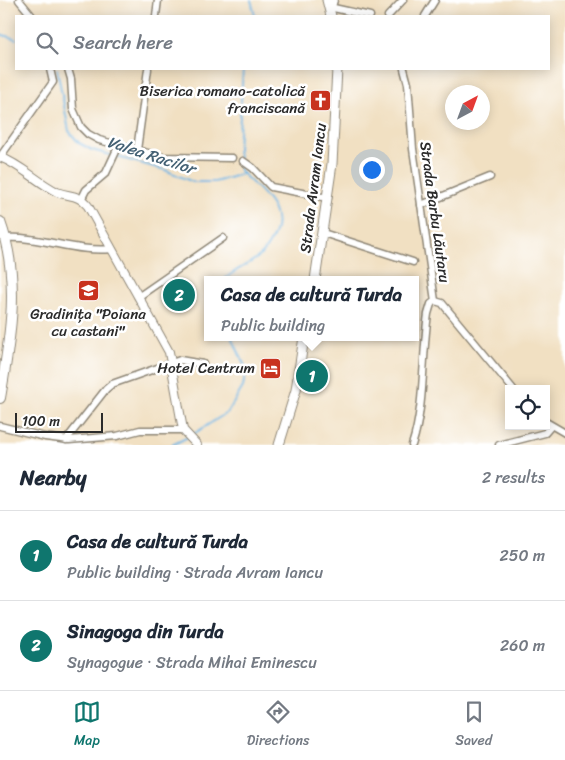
<!DOCTYPE html>
<html lang="en">
<head>
<meta charset="utf-8">
<style>
	:root { --surface:#fff; --page:#f2f2f3; --text:#1f2937; --muted:#747a83; --line:#e0e1e3; --accent:#0f766e }
	body { margin:0; font-family:Sriracha,sans-serif; background:var(--page); color:var(--text) }
	.controls { position:absolute; right:15px; bottom:15px; display:grid; overflow:hidden; border-radius:0px; box-shadow:0 2px 12px #0003 }
	.controls button { width:45px; height:45px; display:grid; place-items:center; padding:0; border:0; border-bottom:1px solid var(--line); background:var(--surface); color:var(--text); font:25px sans-serif }
	.compass { position:absolute; left:445px; top:85px; width:45px; height:45px; border-radius:50%; background:var(--surface); box-shadow:0 2px 12px #0003; rotate:41deg }
	.scale { position:absolute; left:15px; bottom:12px; width:88px; box-sizing:border-box; padding-left:5px; border:2px solid #2b2b2b; border-top:0; font-size:14px; line-height:18px; white-space:nowrap; color:#2b2b2b; -webkit-text-stroke:4px #fff; paint-order:stroke }
	.you { position:absolute; left:371px; top:169px; width:18px; height:18px; margin:-12px; border:4px solid #fff; border-radius:50%; background:#1a73e8; box-shadow:0 0 0 8px #1a73e833 }
	.badge { display:grid; place-items:center; width:32px; height:32px; border-radius:50%; background:var(--accent); color:#fff; font-size:16px; font-weight:700 }
	.pin { position:absolute; translate:-50% -50%; border:2px solid #fff; box-shadow:0 1px 5px #0006 }
	.popup { position:absolute; left:204px; top:276px; width:215px; height:65px; box-sizing:border-box; display:grid; place-content:center; border-radius:0px; background:var(--surface); filter:drop-shadow(0 1px 4px #0005); font-size:16px; white-space:nowrap; color:var(--muted) }
	.popup b { font-size:19px; color:var(--text) }
	.popup::after { content:''; position:absolute; left:50%; top:100%; margin-left:-10px; border:10px solid transparent; border-top-color:var(--surface) }
	.list { margin:0; padding:0; list-style:none }
	h2 { display:flex; justify-content:space-between; align-items:center; height:65px; margin:0; padding:0 20px; font-size:21px }
	h2 small { font-size:16px; font-weight:400; color:var(--muted) }
	.list li { display:grid; grid-template-columns:32px 1fr auto; gap:15px; align-items:center; box-sizing:border-box; height:90px; padding:0 20px; border-top:1px solid var(--line) }
	.list b { display:block; font-size:19px; white-space:nowrap }
	.list p { margin:0; font-size:16px; white-space:nowrap; color:var(--muted) }
	.list em { font-size:16px; font-style:normal; color:var(--muted) }
	.icon { flex:none; width:28px; height:28px; fill:none; stroke:currentColor; stroke-width:2; stroke-linecap:round; stroke-linejoin:round }
	.map { position:relative; flex:none; width:565px; height:445px; overflow:hidden }
	.search { position:absolute; background:var(--surface); box-shadow:0 2px 12px #0003; left:15px; right:15px; top:15px; height:55px; display:flex; align-items:center; gap:12px; box-sizing:border-box; padding:0 18px; border-radius:0px; color:var(--muted); font-size:19px }
	.sheet { height:245px; background:var(--surface) }
	nav { display:flex; justify-content:space-around; align-items:center; box-sizing:border-box; height:70px; border-top:1px solid var(--line); background:var(--surface); font-size:14px; color:var(--muted) }
	nav a { display:grid; justify-items:center; gap:2px }
	nav .on { color:var(--accent) }
	.map>svg:first-child { display:block }
	.lines { fill:none; stroke-linecap:round; stroke-linejoin:round }
	.stream { stroke:#6ab3e2; stroke-width:2 }
	.minor-casing { stroke:#8e8676; stroke-width:9 }
	.tertiary-casing { stroke:#8e8676; stroke-width:10 }
	.secondary-casing { stroke:#8e8676; stroke-width:11 }
	.primary-casing { stroke:#8e8676; stroke-width:12 }
	.minor { stroke:#fff; stroke-width:6 }
	.tertiary { stroke:#fff; stroke-width:8 }
	.secondary { stroke:#fff; stroke-width:9 }
	.primary { stroke:#fff; stroke-width:10 }
	.labels { text-anchor:middle; dominant-baseline:central; stroke-width:5; stroke-linejoin:round; paint-order:stroke }
	.poi-label { font-size:15px; fill:#2b2b2b; stroke:#fff; text-anchor:end }
	.street-label { font-size:15px; fill:#2b2b2b; stroke:#fff }
	.water-label { font-size:16px; font-style:italic; fill:#446174; stroke:#fff }
</style>
</head>
<body>
<div class="map">
<svg width="565" height="445" viewBox="0 0 565 445">
	<rect width="100%" height="100%" fill="#fff"/>
	<filter id="ink" filterUnits="userSpaceOnUse"><feTurbulence type="fractalNoise" baseFrequency=".02" numOctaves="2"/><feDisplacementMap in="SourceGraphic" scale="10" xChannelSelector="R" yChannelSelector="G"/><feConvolveMatrix kernelMatrix="1 2 1 2 8 2 1 2 1" color-interpolation-filters="sRGB"/></filter>
	<filter id="wash" filterUnits="userSpaceOnUse"><feTurbulence type="fractalNoise" baseFrequency=".0096" numOctaves="4" result="noise"/><feDisplacementMap in="SourceGraphic" scale="20" xChannelSelector="R" yChannelSelector="G"/><feGaussianBlur stdDeviation="1.12" result="paint"/><feColorMatrix in="noise" values="0 0 0 0 0 0 0 0 0 0 0 0 0 0 0 0 0 1.4 0 .05"/><feComposite in="paint" operator="in"/></filter>
	<g filter="url(#wash)">
		<rect width="100%" height="100%" fill="#f1e0c2"/>
		<g class="lines">
			<g class="stream">
				<path d="M251 0 255 16"/>
				<path d="M0 34 16 39"/>
				<path d="M57 69 69 131 79 143 92 150 165 170 193 182H215L242 174"/>
				<path d="M224 280C235 269 251 264 262 254 265 251 267 247 269 244 291 212 261 193 240 171L238 149 243 69"/>
				<path d="M192 435 228 412 243 387 246 369 232 337"/>
				<path d="M172 445 188 437"/>
			</g>
		</g>
	</g>
	<g filter="url(#ink)">
		<g class="lines">
			<defs>
				<g id="minor">
					<path d="M19 0 32 16"/>
					<path d="M329 7 370 16"/>
					<path d="M332 7 334 0"/>
					<path d="M156 16 158 0"/>
					<path d="M388 16 403 0"/>
					<path d="M425 16 435 0"/>
					<path d="M68 69 71 79 73 109 81 127 88 134 99 140 163 157 232 158"/>
					<path d="M404 69 408 84 413 149 435 301"/>
					<path d="M137 150 148 69"/>
					<path d="M0 157 53 82 50 69"/>
					<path d="M243 161 253 168 271 187 328 198"/>
					<path d="M82 198 86 190 106 173 119 145"/>
					<path d="M421 205 490 177"/>
					<path d="M323 233 413 262"/>
					<path d="M6 238C42 236 76 253 112 249"/>
					<path d="M138 297 223 238"/>
					<path d="M435 301 442 303 513 389"/>
					<path d="M546 422 565 433"/>
					<path d="M0 426 45 437 69 440 117 436 140 430H183"/>
					<path d="M66 440 106 389 112 384 180 360 203 364"/>
					<path d="M412 445C425 407 422 355 428 314L431 304 435 301"/>
					<path d="M499 445 545 433 551 426"/>
				</g>
				<path id="tertiary" d="M0 157C21 165 37 182 57 192 69 197 79 194 88 206L169 352 183 430 197 445"/>
				<g id="secondary">
					<path d="M327 0 331 16"/>
					<path d="M315 280 332 164 337 69"/>
					<path d="M279 445 296 390 304 337"/>
				</g>
				<path id="primary" d="M0 222C21 280 10 339 0 398"/>
			</defs>
			<use href="#minor" class="minor-casing"/>
			<use href="#tertiary" class="tertiary-casing"/>
			<use href="#secondary" class="secondary-casing"/>
			<use href="#primary" class="primary-casing"/>
			<use href="#minor" class="minor"/>
			<use href="#tertiary" class="tertiary"/>
			<use href="#secondary" class="secondary"/>
			<use href="#primary" class="primary"/>
		</g>
	</g>
	<defs>
		<symbol id="church-square" viewBox="-11 -11 22 22"><rect x="-9" y="-9" width="18" height="18" rx="4" fill="#c8321e" stroke="#fff"/><path d="M-1.2-6h2.4v3.5h3.3v2.4h-3.3V6h-2.4V-.1h-3.3v-2.4h3.3Z" fill="#fff"/></symbol>
		<symbol id="school-square" viewBox="-11 -11 22 22"><rect x="-9" y="-9" width="18" height="18" rx="4" fill="#c8321e" stroke="#fff"/><path d="M0-5L7-2L0 1L-7-2ZM-4 1L0 2.5L4 1V4Q0 6-4 4Z" fill="#fff"/></symbol>
		<symbol id="hotel-square" viewBox="-11 -11 22 22"><rect x="-9" y="-9" width="18" height="18" rx="4" fill="#c8321e" stroke="#fff"/><path d="M-6-4.5h1.5V1H6V5H4.5V3h-9V5H-6ZM-4 0a1.8 1.8 0 1 1 3.6 0ZM.5 0V-2.5h3Q6-2.5 6 0Z" fill="#fff"/></symbol>
	</defs>
	<g fill-rule="evenodd">
		<use href="#church-square" x="308" y="88" width="25" height="25"/>
		<use href="#school-square" x="76" y="278" width="25" height="25"/>
		<use href="#hotel-square" x="258" y="356" width="25" height="25"/>
	</g>
	<g class="labels">
		<g class="poi-label">
			<text x="305" y="91">Biserica romano-catolică<tspan x="305" dy="17">franciscană</tspan></text>
			<text x="88" y="314" text-anchor="middle">Gradinița "Poiana<tspan x="88" dy="17">cu castani"</tspan></text>
			<text x="255" y="368">Hotel Centrum</text>
		</g>
		<g class="street-label">
			<text transform="translate(313 188) rotate(-83)">Strada Avram Iancu</text>
			<text transform="translate(435 212) rotate(82)">Strada Barbu Lăutaru</text>
		</g>
		<g class="water-label">
			<text transform="translate(151 155) rotate(18)">Valea Racilor</text>
		</g>
	</g>
</svg>
<div class="controls">
<button><svg class="icon" aria-label="locate" viewBox="0 0 24 24"><circle cx="12" cy="12" r="6"/><path d="M12 2v4M12 18v4M2 12h4M18 12h4"/></svg></button>
</div>
<svg class="compass" viewBox="-18 -18 36 36"><path d="M0-13l5 13h-10z" fill="#e53935"/><path d="M0 13l5-13h-10z" fill="#747a83"/></svg>
<div class="scale">100 m</div>
<div class="you"></div>
<div class="pin badge" style="left:312px;top:376px">1</div>
<div class="popup"><b>Casa de cultură Turda</b>Public building</div>
<div class="pin badge" style="left:179px;top:295px">2</div>
<div class="search"><svg class="icon" aria-label="search" viewBox="0 0 24 24"><circle cx="10" cy="10" r="6"/><path d="M15 15l6 6"/></svg>Search here</div>
</div>
<section class="sheet">
<h2>Nearby<small>2 results</small></h2>
<ul class="list">
<li><span class="badge">1</span><div><b>Casa de cultură Turda</b><p>Public building · Strada Avram Iancu</p></div><em>250 m</em></li>
<li><span class="badge">2</span><div><b>Sinagoga din Turda</b><p>Synagogue · Strada Mihai Eminescu</p></div><em>260 m</em></li>
</ul>
</section>
<nav>
<a class="on"><svg class="icon" aria-label="map" viewBox="0 0 24 24"><path d="M3 6l6-2 6 2 6-2v14l-6 2-6-2-6 2zM9 4v14M15 6v14"/></svg>Map</a>
<a><svg class="icon" aria-label="directions" viewBox="0 0 24 24"><path d="M12 3l9 9-9 9-9-9zM9 14v-3h6M13 9l2 2-2 2"/></svg>Directions</a>
<a><svg class="icon" aria-label="saved" viewBox="0 0 24 24"><path d="M7 4h10v16l-5-4-5 4z"/></svg>Saved</a>
</nav>
</body>
</html>
